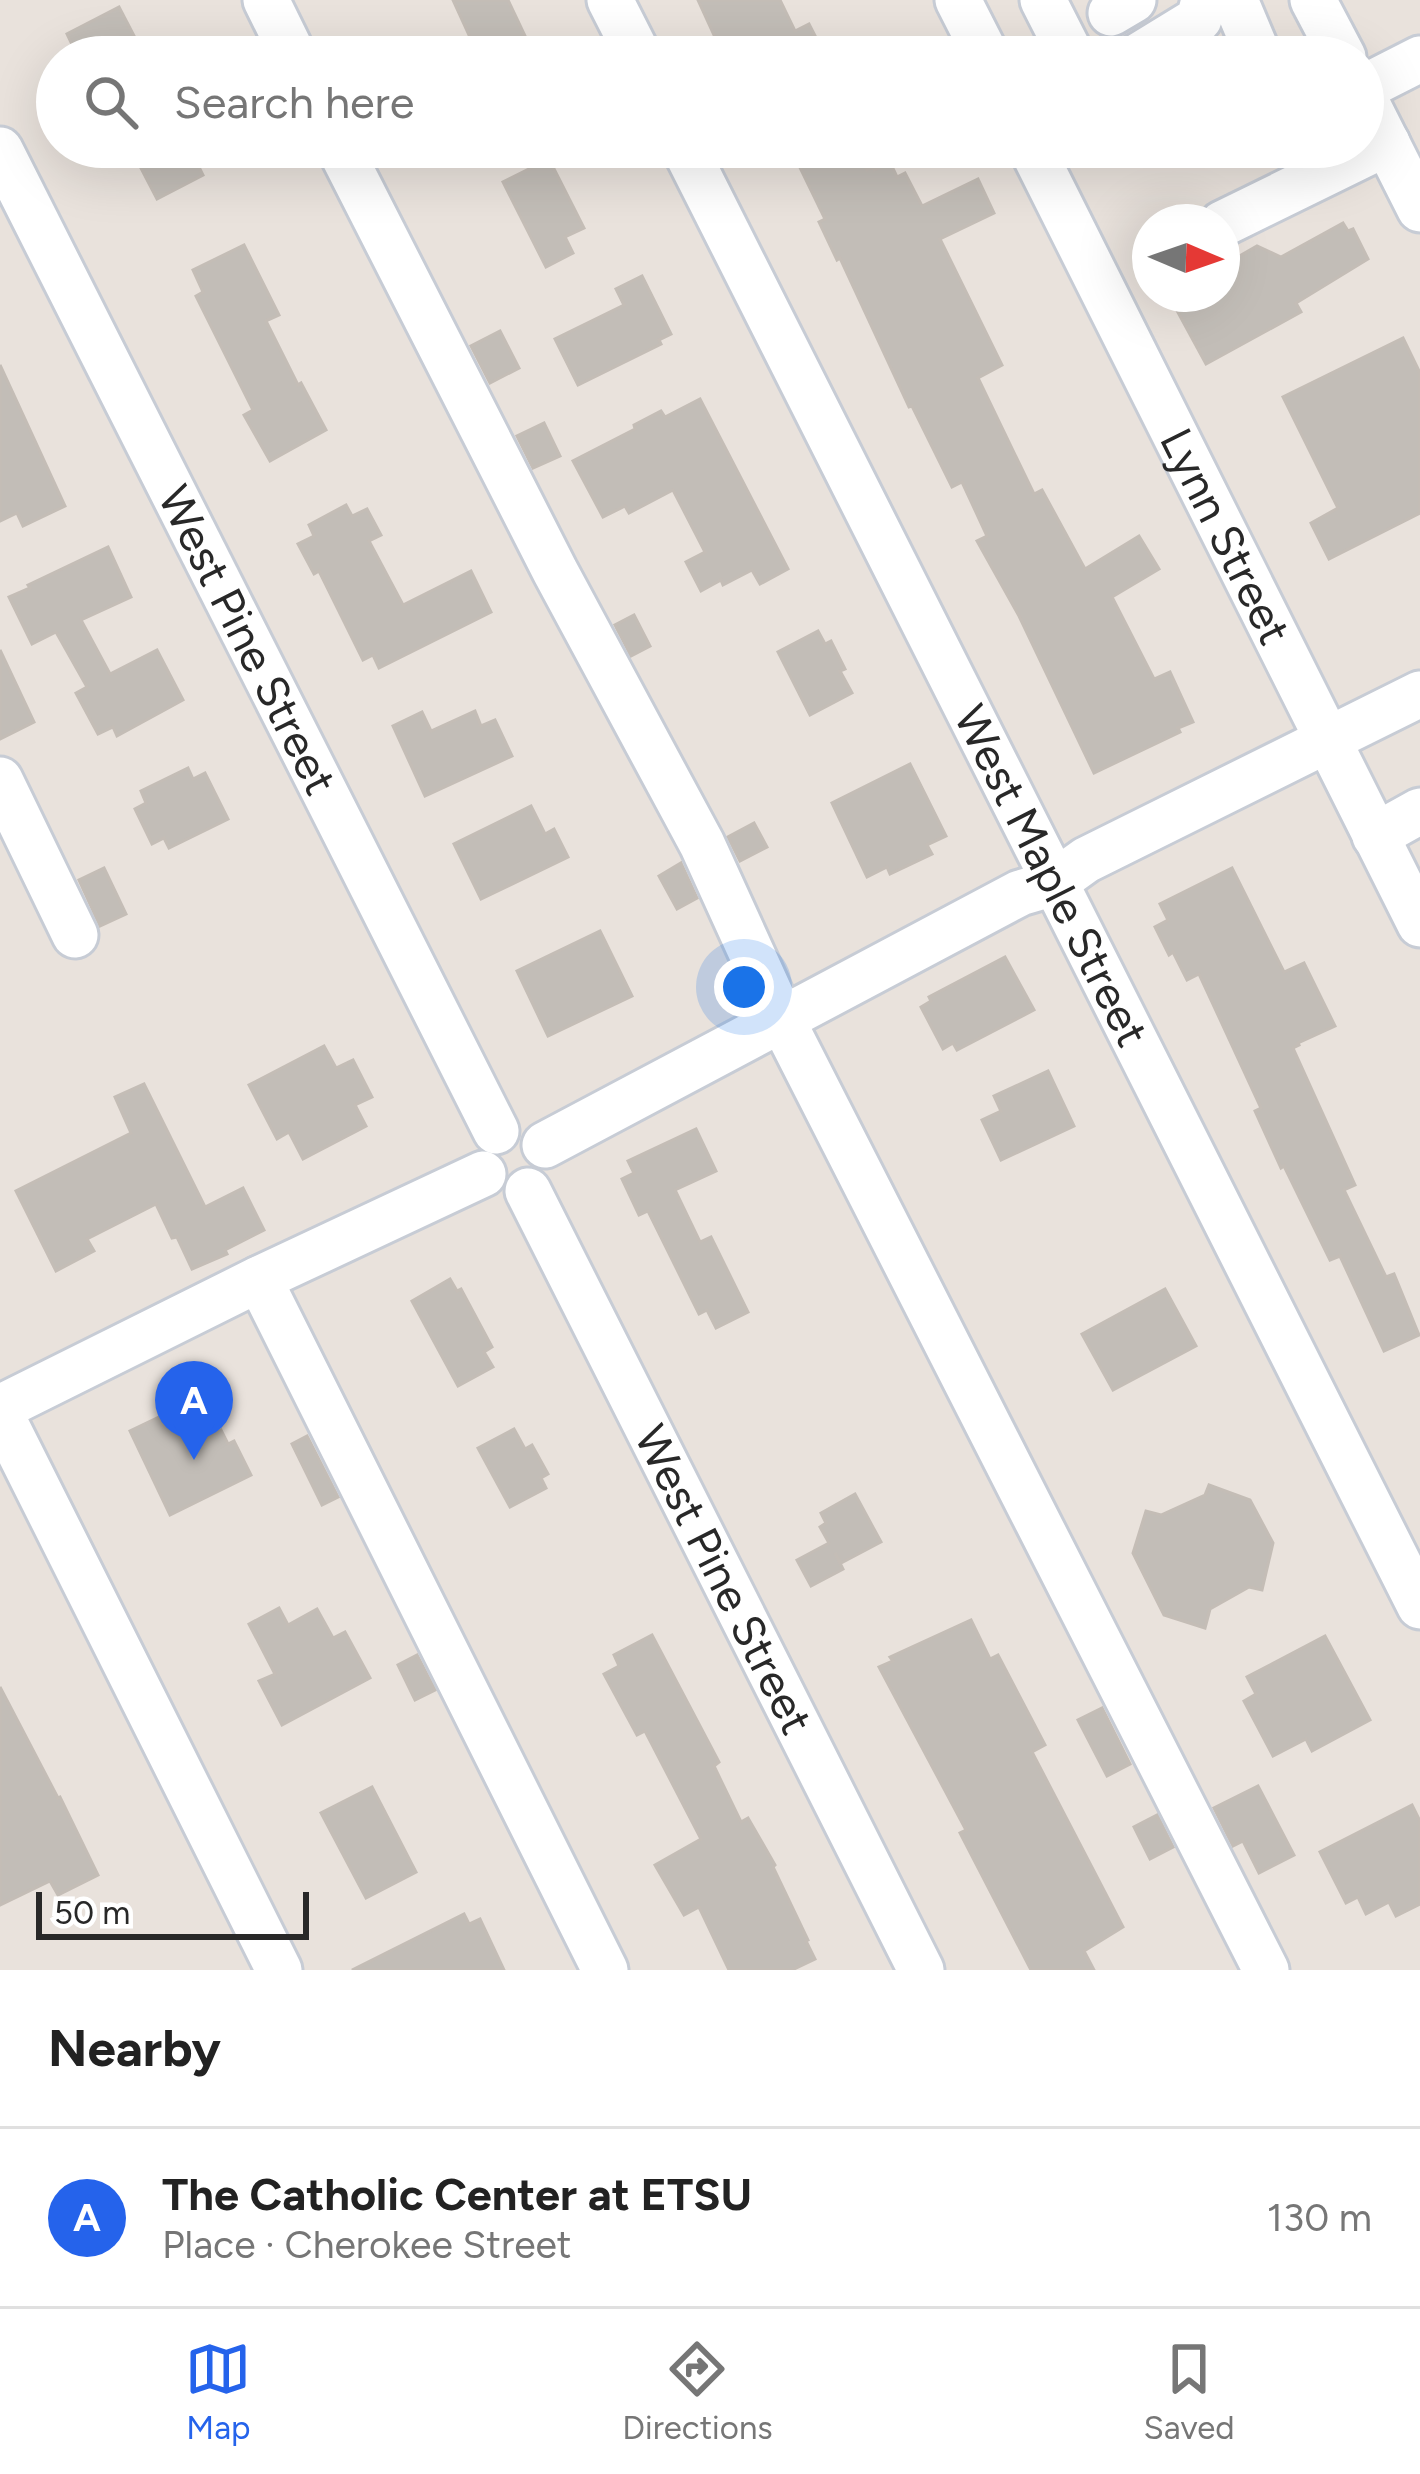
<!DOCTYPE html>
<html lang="en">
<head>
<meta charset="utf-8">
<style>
	:root { --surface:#fff; --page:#f2f2f2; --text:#222; --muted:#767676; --line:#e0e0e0; --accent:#2563eb }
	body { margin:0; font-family:Figtree,sans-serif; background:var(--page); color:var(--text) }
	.compass { position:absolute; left:1132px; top:204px; width:108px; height:108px; border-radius:50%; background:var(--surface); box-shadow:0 12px 48px #0002; rotate:92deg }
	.scale { position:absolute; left:36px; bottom:30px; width:273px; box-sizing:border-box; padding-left:12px; border:6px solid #282828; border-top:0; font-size:33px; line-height:42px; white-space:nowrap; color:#282828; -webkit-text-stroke:9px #fff; paint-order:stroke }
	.you { position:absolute; left:744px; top:987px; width:42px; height:42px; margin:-30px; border:9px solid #fff; border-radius:50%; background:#1a73e8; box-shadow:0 0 0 18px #1a73e833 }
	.badge { display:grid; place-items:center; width:78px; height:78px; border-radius:50%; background:var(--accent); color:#fff; font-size:39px; font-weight:700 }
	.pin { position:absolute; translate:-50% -99px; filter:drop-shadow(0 3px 6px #0008) }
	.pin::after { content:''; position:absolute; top:63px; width:42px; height:36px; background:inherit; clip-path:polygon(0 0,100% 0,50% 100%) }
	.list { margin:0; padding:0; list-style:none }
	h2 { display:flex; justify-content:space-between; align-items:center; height:156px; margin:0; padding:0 48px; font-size:51px }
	h2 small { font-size:39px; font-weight:400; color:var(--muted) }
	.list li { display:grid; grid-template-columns:78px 1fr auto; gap:36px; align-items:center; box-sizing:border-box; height:180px; padding:0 48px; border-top:3px solid var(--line) }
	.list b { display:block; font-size:45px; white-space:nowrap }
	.list p { margin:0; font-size:39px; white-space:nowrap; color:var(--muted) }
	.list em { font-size:39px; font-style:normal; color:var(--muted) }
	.icon { flex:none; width:66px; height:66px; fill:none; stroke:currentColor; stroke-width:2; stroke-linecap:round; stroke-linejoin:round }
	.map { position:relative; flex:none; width:1420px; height:1970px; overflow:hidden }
	.search { position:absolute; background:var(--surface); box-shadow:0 12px 48px #0002; left:36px; right:36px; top:36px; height:132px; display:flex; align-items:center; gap:30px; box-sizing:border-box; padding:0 42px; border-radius:66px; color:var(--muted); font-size:45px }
	.sheet { height:336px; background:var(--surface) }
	nav { display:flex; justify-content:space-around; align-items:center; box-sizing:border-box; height:168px; border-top:3px solid var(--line); background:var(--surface); font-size:33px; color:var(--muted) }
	nav a { display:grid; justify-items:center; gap:6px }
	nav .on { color:var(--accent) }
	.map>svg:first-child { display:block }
	.building { fill:#c2bdb7; stroke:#c4bdb6; stroke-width:3 }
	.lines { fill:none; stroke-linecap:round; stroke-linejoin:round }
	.minor-casing { stroke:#c7ccd5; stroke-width:51 }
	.minor { stroke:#fff; stroke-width:45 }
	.labels { text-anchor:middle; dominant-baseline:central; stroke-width:9; stroke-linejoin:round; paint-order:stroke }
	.street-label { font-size:45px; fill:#282828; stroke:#fff }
</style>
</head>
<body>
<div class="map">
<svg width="1420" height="1970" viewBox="0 0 1420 1970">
	<rect width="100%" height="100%" fill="#e9e2dc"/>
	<g class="building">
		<path d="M453 0H508L535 57H479Z"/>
		<path d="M698 0H780L795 31 809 24 826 57H724Z"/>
		<path d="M119 7 145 57H78L67 34Z"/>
		<path d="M130 147H189L203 175 157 199Z"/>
		<path d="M790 147H854L867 170 872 167 874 170 890 162 897 177 905 173 922 206 978 179 994 213 940 239 1002 365 978 378 1034 494 1042 490 1085 569 1139 536 1159 569 1112 597 1154 679 1170 672 1193 722 1178 728 1180 732 1094 773 1019 616 977 541 987 536 962 482 952 487 912 406 909 407 840 258 837 260 819 222 825 219Z"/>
		<path d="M549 159 584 228 565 237 573 253 546 267 503 182Z"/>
		<path d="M1343 223 1348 231 1353 229 1368 259 1296 303 1301 312 1206 364 1168 294H1222V266L1257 246 1281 257Z"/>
		<path d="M244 245 279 315 266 321 298 385 301 383 326 430 270 461 244 415 253 410 196 296 203 292 193 270Z"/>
		<path d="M642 276 671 334 659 340 661 344 578 385 555 339 624 305 616 289Z"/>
		<path d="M500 331 519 368 490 383 471 346Z"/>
		<path d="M1403 338 1420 373V513L1329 559 1311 523 1338 508 1283 397Z"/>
		<path d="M0 365 65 506 23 526 17 513 0 521Z"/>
		<path d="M700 399 788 569 760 584 752 570 723 585 721 580 701 591 686 562 705 552 673 490 629 513 625 506 603 517 573 461 635 429 634 425 661 411 665 417Z"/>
		<path d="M544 423 560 456 533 468 517 436Z"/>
		<path d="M346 505 352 516 367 509 381 535 369 541 403 605 471 571 491 612 379 668 373 655 363 660 319 571 314 574 298 544 314 536 309 525Z"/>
		<path d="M108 547 131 597 81 620 110 674 157 650 183 700 117 736 113 727 98 734 76 693 87 687 56 632 32 644 9 597 30 588 28 585Z"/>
		<path d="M634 615 650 646 631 656 615 625Z"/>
		<path d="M818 631 825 644 831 641 845 669 840 671 852 693 810 715 778 652Z"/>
		<path d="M0 650 34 722 0 739Z"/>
		<path d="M475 711 481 726 495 720 512 756 425 796 393 726 422 712 431 731Z"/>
		<path d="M910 764 946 836 927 845 932 854 890 874 887 867 867 877 832 803Z"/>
		<path d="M188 768 193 779 205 773 228 819 169 848 164 838 152 844 135 809 146 803 141 791Z"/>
		<path d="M531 806 545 834 554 829 568 857 481 899 454 844Z"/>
		<path d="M754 823 767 847 740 861 728 837Z"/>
		<path d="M681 863 697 898 677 909 659 876Z"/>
		<path d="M104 868 126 914 100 926 79 880Z"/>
		<path d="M1232 868 1284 972 1304 963 1335 1026 1298 1043 1299 1045 1293 1048 1355 1185 1344 1190 1386 1277 1394 1274 1419 1335 1384 1351 1340 1256 1330 1260 1284 1166 1281 1168 1255 1111 1261 1108 1199 974 1187 980 1173 952 1169 955 1155 927 1168 920 1160 904Z"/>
		<path d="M600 931 632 996 548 1036 517 971Z"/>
		<path d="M1005 957 1034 1010 957 1050 953 1043 943 1049 921 1007 931 1001 929 997Z"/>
		<path d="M324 1046 336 1068 353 1060 372 1097 355 1105 366 1126 303 1159 289 1132 277 1139 249 1085Z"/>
		<path d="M1048 1071 1074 1126 1001 1160 982 1120 1001 1111 994 1096Z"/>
		<path d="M144 1084 205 1207 243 1188 264 1230 225 1250 227 1254 192 1269 177 1237 172 1238 156 1204 87 1239 94 1251 56 1271 16 1191 131 1133 115 1097Z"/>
		<path d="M696 1129 716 1171 675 1190 700 1242 711 1237 748 1312 716 1328 707 1310 699 1314 648 1211 639 1215 622 1179 634 1173 628 1161Z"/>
		<path d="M450 1279 457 1291 461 1289 492 1347 484 1352 493 1367 458 1386 412 1301Z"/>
		<path d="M1165 1289 1196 1346 1113 1390 1082 1334Z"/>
		<path d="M180 1407 186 1419 205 1410 217 1432 221 1430 228 1444 234 1441 251 1475 170 1515 130 1431Z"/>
		<path d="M514 1429 525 1449 532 1445 548 1474 541 1478 546 1488 510 1507 478 1448Z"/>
		<path d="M307 1436 338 1497 322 1505 292 1444Z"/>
		<path d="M1209 1485 1250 1500 1273 1543 1262 1590 1249 1587 1210 1609 1205 1628 1164 1615 1133 1553 1146 1511 1161 1515 1205 1495Z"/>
		<path d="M855 1494 881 1542 841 1563 835 1553 843 1569 811 1586 797 1560 829 1543 820 1527 826 1523 821 1513Z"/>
		<path d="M279 1608 288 1625 317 1609 333 1638 345 1632 370 1678 282 1725 259 1681 275 1674 249 1624Z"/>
		<path d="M971 1620 990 1659 998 1655 1045 1745 1032 1752 1123 1927 1084 1951 1094 1970H1031L960 1833 966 1830 879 1667 893 1661 890 1657Z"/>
		<path d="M652 1635 719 1762 714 1766 741 1822 748 1818 775 1865 773 1867 808 1940 806 1941 815 1959 792 1970H729L699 1907 684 1915 655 1865 701 1839 645 1731 637 1735 604 1674 619 1666 614 1655Z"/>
		<path d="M1325 1636 1370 1720 1312 1751 1306 1739 1273 1756 1244 1701 1256 1694 1247 1677Z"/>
		<path d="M417 1655 435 1690 415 1700 398 1665Z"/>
		<path d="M0 1687 58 1798 60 1797 98 1875 58 1895 50 1881 0 1905Z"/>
		<path d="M1102 1708 1130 1764 1107 1776 1078 1720Z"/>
		<path d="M1258 1786 1294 1855 1259 1873 1243 1841 1233 1846 1214 1808Z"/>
		<path d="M372 1787 416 1872 366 1898 321 1813Z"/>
		<path d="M1412 1805 1420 1821V1904L1396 1916 1389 1902 1366 1914 1358 1897 1346 1903 1320 1852Z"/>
		<path d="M1157 1815 1173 1847 1150 1859 1134 1827Z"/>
		<path d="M464 1914 469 1924 480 1919 504 1970H352Z"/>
	</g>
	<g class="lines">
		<defs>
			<g id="minor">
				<path d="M266 0 294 57"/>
				<path d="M610 0 639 57"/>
				<path d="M958 0 987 57"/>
				<path d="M1043 0 1072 57"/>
				<path d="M1235 0 1259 57"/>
				<path d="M1313 0 1343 57"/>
				<path d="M1111 13 1133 0"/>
				<path d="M1137 57 1199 19 1204 0"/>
				<path d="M1363 88 1420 59"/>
				<path d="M1363 96 1420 209"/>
				<path d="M339 147 555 571 702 844 782 1020 1266 1970"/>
				<path id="s1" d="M684 147 1420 1606"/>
				<path id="s2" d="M1031 147 1420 924"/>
				<path id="s3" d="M0 150 496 1131"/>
				<path d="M1222 224 1387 143"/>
				<path d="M0 780 75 935"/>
				<path d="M1375 836 1420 811"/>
				<path d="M545 1145 1020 893 1054 883 1086 860 1420 694"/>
				<path id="s4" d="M528 1191 921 1970"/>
				<path d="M259 1279 605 1970"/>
				<path d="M0 1408 259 1279 483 1174"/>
				<path d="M0 1413 279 1970"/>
			</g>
		</defs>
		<use href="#minor" class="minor-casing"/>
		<use href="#minor" class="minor"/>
	</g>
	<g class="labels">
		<g class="street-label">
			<text stroke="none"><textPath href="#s2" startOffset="435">Lynn Street</textPath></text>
			<text stroke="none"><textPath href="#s3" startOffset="549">West Pine Street</textPath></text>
			<text stroke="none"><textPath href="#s1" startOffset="816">West Maple Street</textPath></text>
			<text stroke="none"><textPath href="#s4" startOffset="435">West Pine Street</textPath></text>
		</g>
	</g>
</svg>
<svg class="compass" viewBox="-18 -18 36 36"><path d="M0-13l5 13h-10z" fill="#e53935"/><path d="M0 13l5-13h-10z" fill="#767676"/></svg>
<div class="scale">50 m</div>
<div class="you"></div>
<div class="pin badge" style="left:194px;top:1460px">A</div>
<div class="search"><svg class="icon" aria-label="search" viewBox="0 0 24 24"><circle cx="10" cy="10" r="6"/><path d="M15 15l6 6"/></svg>Search here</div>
</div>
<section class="sheet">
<h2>Nearby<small></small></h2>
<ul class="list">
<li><span class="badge">A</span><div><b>The Catholic Center at ETSU</b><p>Place · Cherokee Street</p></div><em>130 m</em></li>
</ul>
</section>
<nav>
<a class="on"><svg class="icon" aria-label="map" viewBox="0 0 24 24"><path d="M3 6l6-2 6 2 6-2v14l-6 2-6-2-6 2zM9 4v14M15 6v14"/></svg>Map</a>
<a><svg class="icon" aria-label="directions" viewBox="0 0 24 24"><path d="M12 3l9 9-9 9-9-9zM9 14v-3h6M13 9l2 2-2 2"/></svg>Directions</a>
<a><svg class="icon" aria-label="saved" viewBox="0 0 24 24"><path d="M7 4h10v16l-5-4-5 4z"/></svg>Saved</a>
</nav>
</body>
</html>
